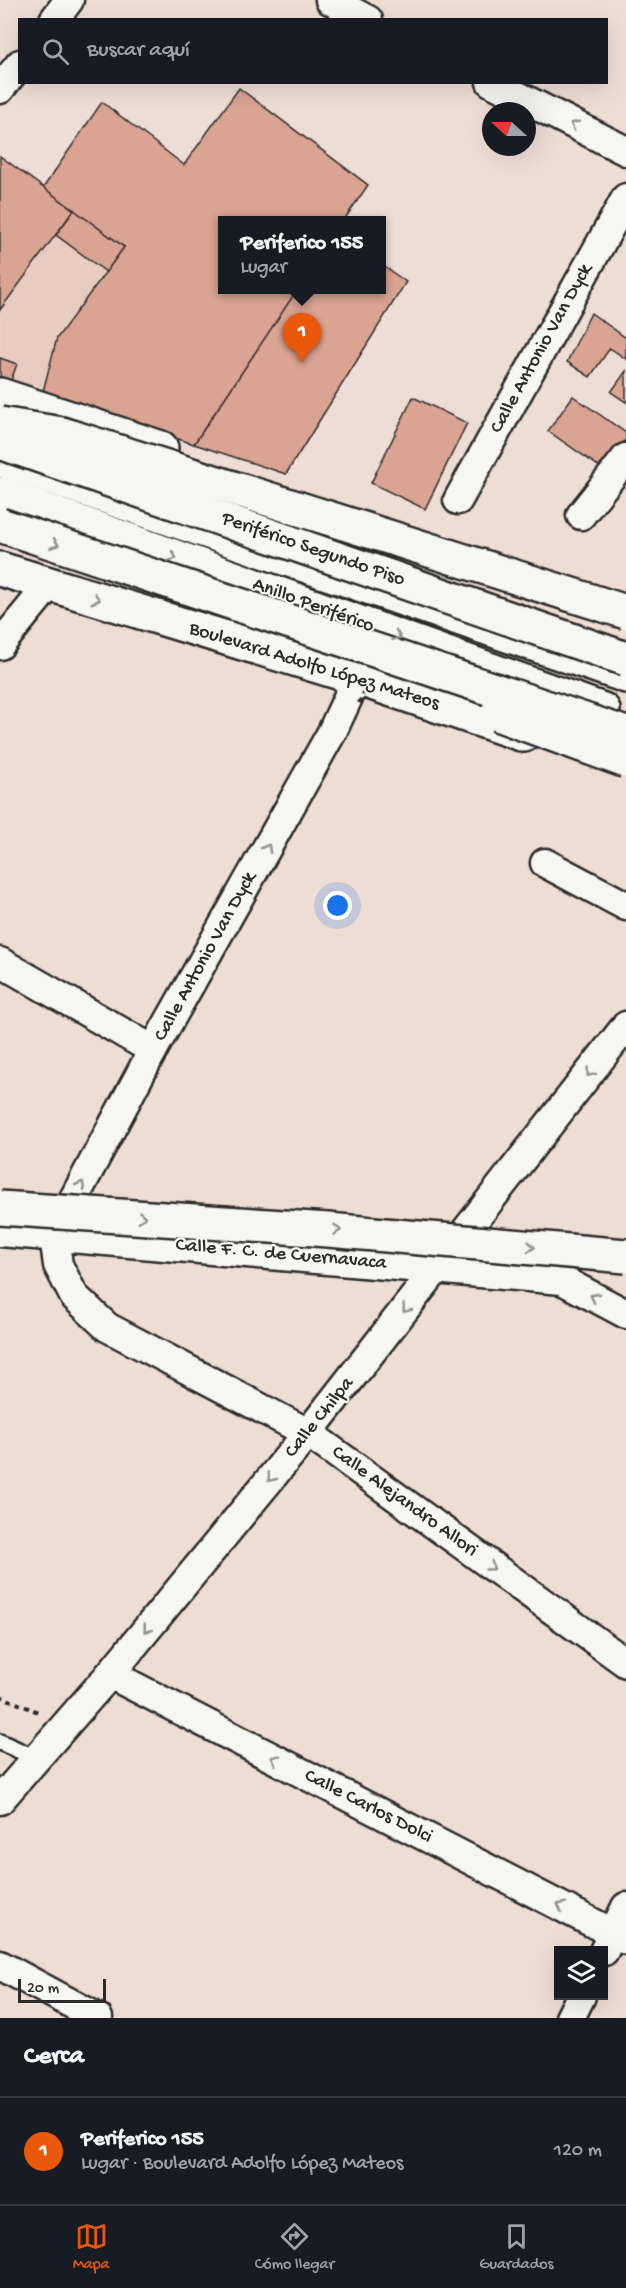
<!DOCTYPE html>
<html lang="es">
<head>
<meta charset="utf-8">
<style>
	:root { --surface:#171b24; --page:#242831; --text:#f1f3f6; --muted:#9ea1a6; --line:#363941; --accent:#ea580c }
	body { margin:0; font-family:"Gochi Hand",sans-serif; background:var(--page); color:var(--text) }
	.controls { position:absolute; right:18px; bottom:18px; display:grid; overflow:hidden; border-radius:0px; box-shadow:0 6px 24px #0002 }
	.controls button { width:54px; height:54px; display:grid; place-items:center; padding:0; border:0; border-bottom:2px solid var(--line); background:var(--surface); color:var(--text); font:30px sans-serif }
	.compass { position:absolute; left:482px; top:102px; width:54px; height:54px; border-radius:50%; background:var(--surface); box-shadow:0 6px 24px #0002; rotate:291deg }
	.scale { position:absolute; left:18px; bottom:15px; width:88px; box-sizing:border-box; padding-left:6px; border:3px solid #2b2b2b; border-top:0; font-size:16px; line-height:21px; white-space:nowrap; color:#2b2b2b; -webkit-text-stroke:4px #f6f6f2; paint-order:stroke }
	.you { position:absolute; left:338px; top:906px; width:21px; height:21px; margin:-15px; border:4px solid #fff; border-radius:50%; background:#1a73e8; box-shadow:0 0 0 9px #1a73e833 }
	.badge { display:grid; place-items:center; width:39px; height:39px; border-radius:50%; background:var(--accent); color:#fff; font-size:20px; font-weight:700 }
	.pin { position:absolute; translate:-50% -50px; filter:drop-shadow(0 2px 3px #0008) }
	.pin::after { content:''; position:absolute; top:32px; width:21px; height:18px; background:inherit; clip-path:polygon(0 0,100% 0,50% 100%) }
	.popup { position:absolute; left:218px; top:216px; width:168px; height:78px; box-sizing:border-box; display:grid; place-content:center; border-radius:0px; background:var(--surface); filter:drop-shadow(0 2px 4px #0005); font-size:20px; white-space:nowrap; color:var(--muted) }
	.popup b { font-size:22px; color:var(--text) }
	.popup::after { content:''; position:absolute; left:50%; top:100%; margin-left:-12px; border:12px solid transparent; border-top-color:var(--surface) }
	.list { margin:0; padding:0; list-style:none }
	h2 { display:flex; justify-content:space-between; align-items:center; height:78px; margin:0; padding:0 24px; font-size:26px }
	h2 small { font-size:20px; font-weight:400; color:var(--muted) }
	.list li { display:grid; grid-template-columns:39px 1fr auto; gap:18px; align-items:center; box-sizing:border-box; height:108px; padding:0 24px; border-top:2px solid var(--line) }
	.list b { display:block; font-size:22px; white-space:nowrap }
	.list p { margin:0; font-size:20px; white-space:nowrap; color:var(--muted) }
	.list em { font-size:20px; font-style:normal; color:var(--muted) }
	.icon { flex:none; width:33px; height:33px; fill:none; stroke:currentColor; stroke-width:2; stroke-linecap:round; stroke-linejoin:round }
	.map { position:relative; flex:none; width:626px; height:2018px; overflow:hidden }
	.search { position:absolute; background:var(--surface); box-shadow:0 6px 24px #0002; left:18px; right:18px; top:18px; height:66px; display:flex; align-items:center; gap:15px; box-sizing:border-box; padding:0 21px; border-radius:0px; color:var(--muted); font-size:22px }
	.sheet { height:186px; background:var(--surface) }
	nav { display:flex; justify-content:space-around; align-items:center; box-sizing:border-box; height:84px; border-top:2px solid var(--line); background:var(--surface); font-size:16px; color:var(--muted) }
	nav a { display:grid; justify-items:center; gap:3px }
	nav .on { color:var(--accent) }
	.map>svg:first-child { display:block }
	.built { fill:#e8ccc1 }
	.building { fill:#daa392; stroke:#2b2b2b; stroke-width:1.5 }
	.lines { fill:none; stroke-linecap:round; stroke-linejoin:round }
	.service-casing { stroke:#2b2b2b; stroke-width:20 }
	.minor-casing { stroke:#2b2b2b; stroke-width:33 }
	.secondary-casing { stroke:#2b2b2b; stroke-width:38 }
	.motorway-casing { stroke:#2b2b2b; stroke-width:38 }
	.path { stroke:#2b2b2b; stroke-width:4; stroke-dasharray:4.5 4.5; stroke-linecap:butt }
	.service { stroke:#f6f6f2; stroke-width:15 }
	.minor { stroke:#f6f6f2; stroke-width:28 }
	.secondary { stroke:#f6f6f2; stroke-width:33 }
	.motorway { stroke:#f6f6f2; stroke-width:33 }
	.motorway-bridge-casing { stroke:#2b2b2b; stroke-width:38; stroke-linecap:butt }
	.path-bridge { stroke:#2b2b2b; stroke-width:4; stroke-dasharray:4.5 4.5; stroke-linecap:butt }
	.motorway-bridge { stroke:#f6f6f2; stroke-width:33 }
	.oneway { stroke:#90908e }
	.labels { text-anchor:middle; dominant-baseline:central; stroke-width:4.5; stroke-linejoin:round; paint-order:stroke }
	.street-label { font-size:20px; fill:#2b2b2b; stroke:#f6f6f2 }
</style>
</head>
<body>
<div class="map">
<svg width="626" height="2018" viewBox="0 0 626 2018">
	<rect width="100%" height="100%" fill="#eeddd5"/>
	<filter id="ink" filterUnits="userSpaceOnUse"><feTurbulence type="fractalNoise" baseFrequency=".0167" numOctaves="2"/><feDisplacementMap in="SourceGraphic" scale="12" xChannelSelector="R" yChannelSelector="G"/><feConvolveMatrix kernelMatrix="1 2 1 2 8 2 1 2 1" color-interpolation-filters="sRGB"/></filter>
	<g filter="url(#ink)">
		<path class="built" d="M0 156 124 247 57 338 42 395 0 379Z"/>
		<g class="building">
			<path d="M239 88 368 185 344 220H222V290H298L194 444 42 395 57 338 124 247 43 188 102 102 184 165Z"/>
			<path d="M0 156 74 210 0 310Z"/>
			<path d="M74 210 124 247 106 272 56 235Z"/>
			<path d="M382 265 406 282 286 474 194 444 297 290H382Z"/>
			<path d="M591 313 626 338V359L610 348 590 377 567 362Z"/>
			<path d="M0 358 17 364 10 383 0 379Z"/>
			<path d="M626 371V402L611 392Z"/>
			<path d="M573 396 626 433V439L604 470 548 431Z"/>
			<path d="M413 397 467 423 425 509 371 483Z"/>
		</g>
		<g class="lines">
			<defs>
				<path id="service" d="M0 1742 36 1758"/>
				<g id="minor">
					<path d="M330 0 368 20"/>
					<path d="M54 20 69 0"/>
					<path d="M491 82 626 151"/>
					<path d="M0 89 20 64"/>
					<path d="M458 500 626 198"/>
					<path d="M581 515 626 458"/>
					<path d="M0 645 49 585"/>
					<path d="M357 678 332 732 153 1050 54 1236 58 1265 74 1296 107 1327 308 1433 626 1663"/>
					<path d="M545 863 626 906"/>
					<path d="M0 962 153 1050"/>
					<path d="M0 1232 562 1280 626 1314"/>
					<path d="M110 1674 626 1940"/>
					<path d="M0 1800 110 1674 308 1433 626 1026"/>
					<path d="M604 1951 626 1907"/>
					<path d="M0 1965 98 2018"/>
					<path d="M570 2018 581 1996"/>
				</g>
				<g id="secondary">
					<path d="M0 395 161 448"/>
					<path d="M0 569 357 678 524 735"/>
				</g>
				<g id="motorway">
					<path d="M0 460 626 676"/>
					<path d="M0 494 603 710"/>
				</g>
			</defs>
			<use href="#service" class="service-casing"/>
			<use href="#minor" class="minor-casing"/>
			<use href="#secondary" class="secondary-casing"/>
			<use href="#motorway" class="motorway-casing"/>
			<path class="path" d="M0 1696 38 1712"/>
			<use href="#service" class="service"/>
			<use href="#minor" class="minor"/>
			<use href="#secondary" class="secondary"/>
			<use href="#motorway" class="motorway"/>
			<defs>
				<g id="motorway-bridge">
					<path d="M0 424 62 434 626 612"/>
					<path d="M0 442 626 659"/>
					<path d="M0 525 626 734"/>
					<path d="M497 714 626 761"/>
					<path d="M0 1208 328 1230 626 1256"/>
				</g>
			</defs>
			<use href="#motorway-bridge" class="motorway-bridge-casing"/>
			<path class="path-bridge" d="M359 703 370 680"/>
			<use href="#motorway-bridge" class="motorway-bridge"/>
		</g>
		<defs><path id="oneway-chevron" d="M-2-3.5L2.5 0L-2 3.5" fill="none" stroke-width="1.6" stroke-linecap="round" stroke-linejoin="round" transform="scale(1.5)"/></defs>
		<g class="oneway">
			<use href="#oneway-chevron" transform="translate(574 125) rotate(-153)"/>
			<use href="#oneway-chevron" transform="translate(55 544) rotate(19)"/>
			<use href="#oneway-chevron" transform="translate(173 557) rotate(20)"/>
			<use href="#oneway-chevron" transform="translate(96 599) rotate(17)"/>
			<use href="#oneway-chevron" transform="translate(397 636) rotate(20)"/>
			<use href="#oneway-chevron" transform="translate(267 848) rotate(-61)"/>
			<use href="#oneway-chevron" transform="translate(590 1073) rotate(128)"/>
			<use href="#oneway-chevron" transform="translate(81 1185) rotate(-62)"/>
			<use href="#oneway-chevron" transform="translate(142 1217) rotate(4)"/>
			<use href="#oneway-chevron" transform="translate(337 1230) rotate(5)"/>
			<use href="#oneway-chevron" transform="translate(531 1247) rotate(5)"/>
			<use href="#oneway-chevron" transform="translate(594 1297) rotate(-152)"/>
			<use href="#oneway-chevron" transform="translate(406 1309) rotate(128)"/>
			<use href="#oneway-chevron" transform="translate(271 1478) rotate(129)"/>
			<use href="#oneway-chevron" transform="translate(491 1567) rotate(36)"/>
			<use href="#oneway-chevron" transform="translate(147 1629) rotate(129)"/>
			<use href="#oneway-chevron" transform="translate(275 1759) rotate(-153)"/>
			<use href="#oneway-chevron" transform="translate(561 1906) rotate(-153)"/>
		</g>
	</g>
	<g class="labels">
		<g class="street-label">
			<text transform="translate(542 349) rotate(-61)">Calle Antonio Van Dyck</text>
			<text transform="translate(313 550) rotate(19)">Periférico Segundo Piso</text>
			<text transform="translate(313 606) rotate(20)">Anillo Periférico</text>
			<text transform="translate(314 667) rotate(17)">Boulevard Adolfo López Mateos</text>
			<text transform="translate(206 957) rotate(-61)">Calle Antonio Van Dyck</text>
			<text transform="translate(281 1255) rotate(5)">Calle F. C. de Cuernavaca</text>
			<text transform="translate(320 1418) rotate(-51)">Calle Chilpa</text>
			<text transform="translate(404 1502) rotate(36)">Calle Alejandro Allori</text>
			<text transform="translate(368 1807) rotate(27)">Calle Carlos Dolci</text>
		</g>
	</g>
</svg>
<div class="controls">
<button><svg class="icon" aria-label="layers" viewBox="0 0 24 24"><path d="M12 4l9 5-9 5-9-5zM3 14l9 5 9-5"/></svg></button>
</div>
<svg class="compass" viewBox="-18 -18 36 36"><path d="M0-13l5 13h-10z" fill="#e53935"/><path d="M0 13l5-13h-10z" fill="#9ea1a6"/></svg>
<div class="scale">20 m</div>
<div class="you"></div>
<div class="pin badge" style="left:302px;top:363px">1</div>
<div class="popup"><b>Periferico 155</b>Lugar</div>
<div class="search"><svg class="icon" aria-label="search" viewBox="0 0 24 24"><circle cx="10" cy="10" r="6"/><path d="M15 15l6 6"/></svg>Buscar aquí</div>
</div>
<section class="sheet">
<h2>Cerca<small></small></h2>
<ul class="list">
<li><span class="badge">1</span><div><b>Periferico 155</b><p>Lugar · Boulevard Adolfo López Mateos</p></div><em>120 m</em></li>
</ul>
</section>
<nav>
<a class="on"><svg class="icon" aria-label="map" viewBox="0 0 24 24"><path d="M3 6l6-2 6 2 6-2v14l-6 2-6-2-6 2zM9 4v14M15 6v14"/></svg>Mapa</a>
<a><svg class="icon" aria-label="directions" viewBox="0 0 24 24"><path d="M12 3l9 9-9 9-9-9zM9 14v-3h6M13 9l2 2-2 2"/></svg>Cómo llegar</a>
<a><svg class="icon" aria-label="saved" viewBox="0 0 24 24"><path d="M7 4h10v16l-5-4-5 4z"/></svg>Guardados</a>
</nav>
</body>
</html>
